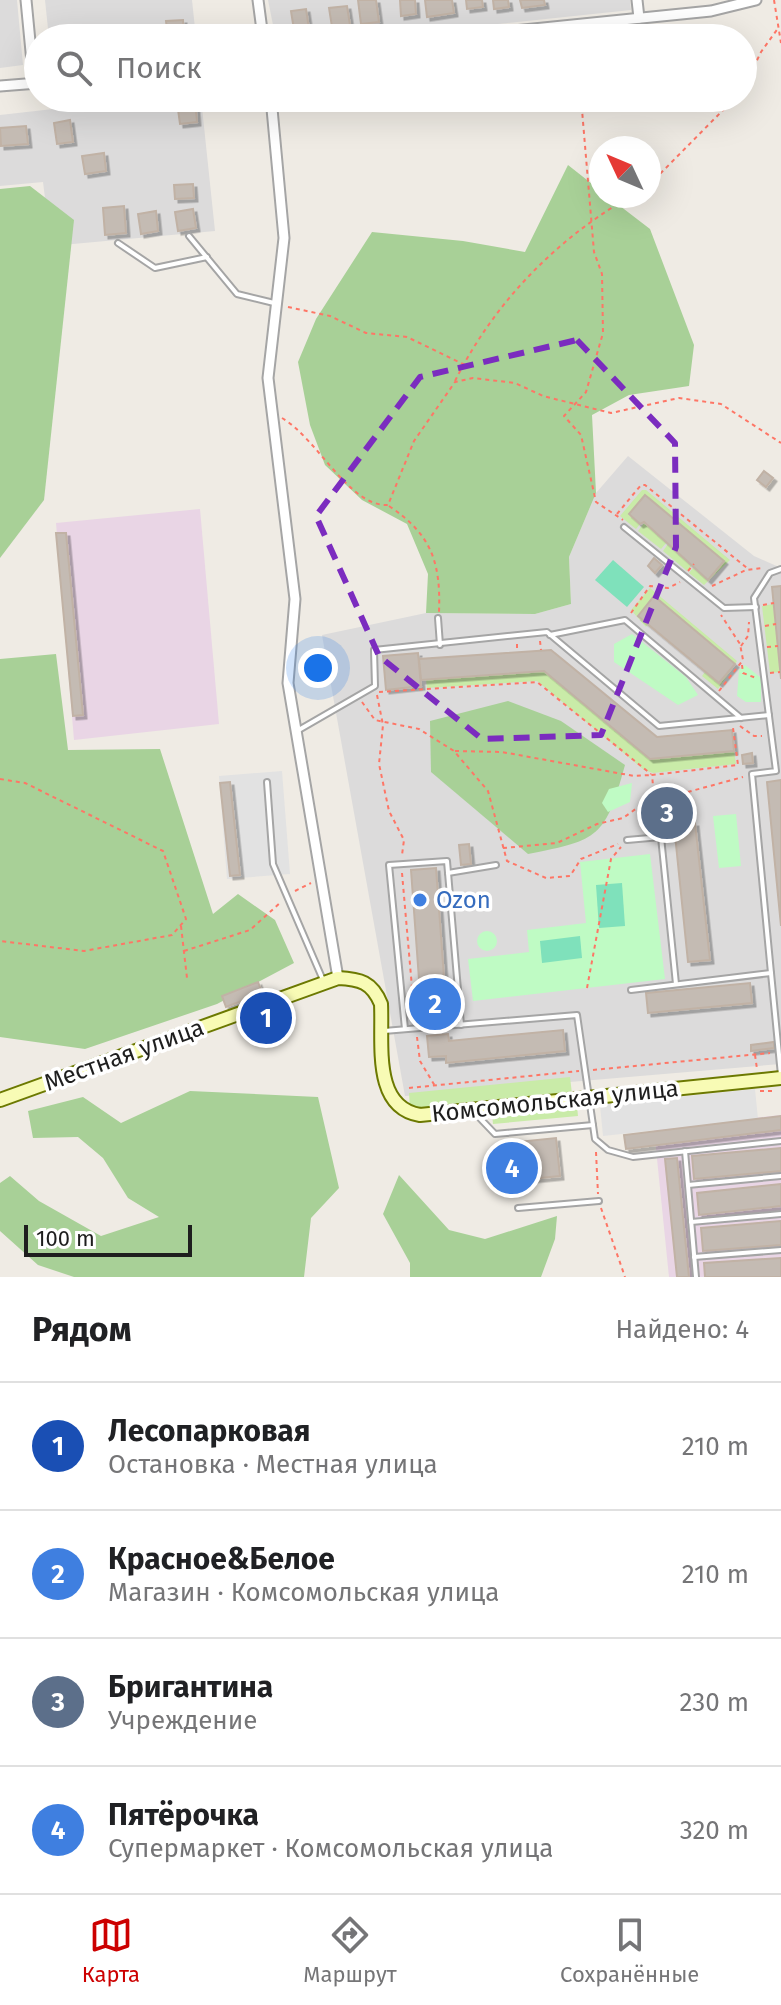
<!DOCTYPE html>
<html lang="ru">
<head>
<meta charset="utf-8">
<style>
	:root { --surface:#fff; --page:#f2f2f2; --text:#202124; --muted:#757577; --line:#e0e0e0; --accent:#c00 }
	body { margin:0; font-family:"Fira Sans",sans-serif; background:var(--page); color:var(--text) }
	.compass { position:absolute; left:589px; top:136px; width:72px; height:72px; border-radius:50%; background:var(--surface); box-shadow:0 8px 32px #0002; rotate:314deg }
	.scale { position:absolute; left:24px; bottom:20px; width:168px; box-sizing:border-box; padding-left:8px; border:4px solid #1e1e1e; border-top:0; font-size:22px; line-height:28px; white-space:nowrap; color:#1e1e1e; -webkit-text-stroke:6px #fff; paint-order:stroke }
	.you { position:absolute; left:318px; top:668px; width:28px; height:28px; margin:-20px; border:6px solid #fff; border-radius:50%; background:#1a73e8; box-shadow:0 0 0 12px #1a73e833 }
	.badge { display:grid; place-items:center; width:52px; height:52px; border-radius:50%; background:var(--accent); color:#fff; font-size:26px; font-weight:700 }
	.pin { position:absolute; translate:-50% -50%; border:4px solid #fff; box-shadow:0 2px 8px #0006 }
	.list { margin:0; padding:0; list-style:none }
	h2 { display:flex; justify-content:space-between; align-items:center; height:104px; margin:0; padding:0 32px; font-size:34px }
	h2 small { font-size:26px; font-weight:400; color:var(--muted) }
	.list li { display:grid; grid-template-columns:52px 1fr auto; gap:24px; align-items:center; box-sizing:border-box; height:128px; padding:0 32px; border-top:2px solid var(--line) }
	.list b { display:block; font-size:30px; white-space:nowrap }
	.list p { margin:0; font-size:26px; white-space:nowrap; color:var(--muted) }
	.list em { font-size:26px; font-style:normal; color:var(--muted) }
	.icon { flex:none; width:44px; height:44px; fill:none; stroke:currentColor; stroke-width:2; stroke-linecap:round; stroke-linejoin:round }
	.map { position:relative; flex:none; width:781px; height:1277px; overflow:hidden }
	.search { position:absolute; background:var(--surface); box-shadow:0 8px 32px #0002; left:24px; right:24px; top:24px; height:88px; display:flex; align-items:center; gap:20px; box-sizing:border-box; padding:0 28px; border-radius:44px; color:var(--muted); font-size:30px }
	.sheet { height:616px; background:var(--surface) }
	nav { display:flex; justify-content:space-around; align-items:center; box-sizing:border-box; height:112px; border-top:2px solid var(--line); background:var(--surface); font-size:22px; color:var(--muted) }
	nav a { display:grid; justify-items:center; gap:4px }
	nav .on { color:var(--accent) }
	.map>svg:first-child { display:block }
	.residential { fill:#dcdbdb }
	.industrial { fill:#e9d5e5 }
	.grass { fill:#c9eba8 }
	.forest { fill:#a8d097 }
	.park { fill:#bffbc4 }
	.pitch { fill:#7fe1bb }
	.parking { fill:#e2e2e2 }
	.building { fill:#c4bbb3; stroke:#c1b2a5; stroke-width:2; filter:url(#shadow) }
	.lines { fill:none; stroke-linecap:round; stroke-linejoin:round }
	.service-casing { stroke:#a5a5a5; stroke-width:8 }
	.minor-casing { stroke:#a5a5a5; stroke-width:13 }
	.secondary-casing { stroke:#6c7901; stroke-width:16 }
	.path { stroke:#fe7666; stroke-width:2; stroke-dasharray:4 4; stroke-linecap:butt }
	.service { stroke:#fff; stroke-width:4 }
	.minor { stroke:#fff; stroke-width:9 }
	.secondary { stroke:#f8fbb5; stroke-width:12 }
	.marked { fill:none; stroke:#7b2cbf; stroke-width:6; stroke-dasharray:16 10; stroke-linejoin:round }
	.shop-dot { fill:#3f7fe0; stroke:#fff; stroke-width:3 }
	.labels { text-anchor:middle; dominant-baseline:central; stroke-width:7; stroke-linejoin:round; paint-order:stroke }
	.shop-label { font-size:24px; fill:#366cbe; stroke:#fff; text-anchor:start }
	.street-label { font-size:24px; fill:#1e1e1e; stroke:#fff }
</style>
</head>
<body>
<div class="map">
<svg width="781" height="1277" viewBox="0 0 781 1277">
	<defs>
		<filter id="shadow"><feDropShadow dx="3.5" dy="3.5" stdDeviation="0" flood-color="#0004"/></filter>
	</defs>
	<rect width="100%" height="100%" fill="#efebe4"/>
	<g class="residential">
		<path d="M0 0H17L23 65 0 68Z"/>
		<path d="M45 0H192L196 38H49Z"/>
		<path d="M268 0H630L631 10 366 38H286L274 30Z"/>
		<path d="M151 98H201L215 231 51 246 43 182 0 186V115Z"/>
		<path d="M628 456 754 556 781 568V1064L405 1096 322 635 426 613 535 614 571 604 569 557 596 493Z"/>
	</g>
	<g class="industrial">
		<path d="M200 509 219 724 74 740 56 523Z"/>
		<path d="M781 1115V1277H669L654 1129Z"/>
	</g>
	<g class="grass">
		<path d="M642 490H646L730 560 704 585 689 573 693 568 708 580 724 562 645 496 629 515 640 524 636 529 620 516Z"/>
		<path d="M644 523 667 542 661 549 638 531Z"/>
		<path d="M668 544 693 564 687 571 663 551Z"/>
		<path d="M650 588 737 661 718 689 702 676 705 672 719 683 653 597 638 615 648 624 646 627 631 610Z"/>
		<path d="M773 604 780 672 770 673 762 606Z"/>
		<path d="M544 671 650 759 734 751 736 764 653 773 644 770 537 681 427 688 426 680Z"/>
		<path d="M570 1077 572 1094 410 1110 409 1093Z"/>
		<path d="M577 1106 578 1116 493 1124 492 1114Z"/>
	</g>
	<g class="forest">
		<path d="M568 165 601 191V196H607L650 229 694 345 689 386 629 395 592 415 596 493 569 557 571 604 535 614 426 613 428 574 407 524 362 500 325 465 310 425 298 362 316 319 372 232 463 241 525 252Z"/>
		<path d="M30 186 74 220 44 500 0 558V189Z"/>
		<path d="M56 654 68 750 160 749 213 914 238 894 275 920 294 963 217 1004 85 1049 0 1037V659Z"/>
		<path d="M508 701 561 721 625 765C605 837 600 840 528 854L431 772 430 721Z"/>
		<path d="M190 1091 318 1097 339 1188 311 1218 304 1277H74L38 1265 0 1231V1183L10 1176 39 1201 101 1236 159 1217 128 1198 103 1158 78 1137 33 1138 28 1111 83 1097 121 1123Z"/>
		<path d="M399 1175 449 1230 485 1239 557 1216 555 1239 541 1277H410V1263L383 1214Z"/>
	</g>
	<g class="park">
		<path d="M632 634 686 677 698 695 678 705 614 662V644Z"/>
		<path d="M745 665 761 678V702H746L737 696 739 670Z"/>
		<path d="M632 783 630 802 608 812 602 803 609 789Z"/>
		<path d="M736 814 741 866 719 868 713 816Z"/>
		<path d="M650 854 665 979 473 1001 468 959 529 952 527 930 586 923 580 862Z"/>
		<circle cx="487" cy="941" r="10"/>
	</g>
	<g class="pitch">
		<path d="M613 560 644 587 627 607 595 580Z"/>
		<path d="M622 883 625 926 599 928 596 885Z"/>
		<path d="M580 936 582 958 542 963 540 941Z"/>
	</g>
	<g class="parking">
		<path d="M282 771 290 874 227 879 219 776Z"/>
		<path d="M755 1089 758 1119 603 1136 600 1105Z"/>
	</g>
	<g class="building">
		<path d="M358 0H376L379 22 361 24Z"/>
		<path d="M400 0H415L416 14 401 16Z"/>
		<path d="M425 0H452L454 13 427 17Z"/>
		<path d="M466 0H482L483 7 467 9Z"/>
		<path d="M493 0H508L509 7 494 9Z"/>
		<path d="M520 0H544L545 5 522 8Z"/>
		<path d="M347 6 350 25 332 27 329 8Z"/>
		<path d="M306 9 309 29 294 30 291 11Z"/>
		<path d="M183 20 184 38H168L166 21Z"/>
		<path d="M81 27 82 38H64L63 28Z"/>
		<path d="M195 100 197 122 180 124 177 102Z"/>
		<path d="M70 120 73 142 57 144 54 123Z"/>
		<path d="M26 126 28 144 1 146 0 128Z"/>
		<path d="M104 153 106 171 85 174 82 156Z"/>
		<path d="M193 184 194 198 175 199 174 185Z"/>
		<path d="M124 206 126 233 105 235 103 208Z"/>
		<path d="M193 209 196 228 178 231 175 212Z"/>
		<path d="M156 211 158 231 141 234 138 214Z"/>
		<path d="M764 471 773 478 766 487 757 480Z"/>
		<path d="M645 495 724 561 708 580 644 522 640 524 629 514Z"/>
		<path d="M56 533H66L83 715 73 716Z"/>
		<path d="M654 558 662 565 655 573 648 566Z"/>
		<path d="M781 586V679L772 587Z"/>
		<path d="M654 596 735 664 719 683 638 616Z"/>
		<path d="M551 650 657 737 732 730 734 751 650 759 544 671 421 680 419 659Z"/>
		<path d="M418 653 421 686 386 690 383 656Z"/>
		<path d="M752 753 753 763 743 764 742 755Z"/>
		<path d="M781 780V926L767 782Z"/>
		<path d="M230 782 240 875 230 876 220 783Z"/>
		<path d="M682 799 684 824 653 827 650 802Z"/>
		<path d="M695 823 710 960 688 962 674 825Z"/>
		<path d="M469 844 471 864 461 865 459 845Z"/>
		<path d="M436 868 447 1018 422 1020 411 870Z"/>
		<path d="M258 982 262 993 226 1007 222 996Z"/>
		<path d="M750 983 752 1003 648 1013 646 993Z"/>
		<path d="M563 1030 565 1051 446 1063V1056L429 1057 427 1036 448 1034 449 1041Z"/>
		<path d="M774 1042V1048L751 1051V1045Z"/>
		<path d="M781 1116V1130L626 1149 624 1135Z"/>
		<path d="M556 1138 560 1176 501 1182 497 1144Z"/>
		<path d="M781 1148V1171L694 1179 692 1156Z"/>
		<path d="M677 1158 689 1277H677L665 1159Z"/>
		<path d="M781 1184V1206L699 1215 697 1193Z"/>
		<path d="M781 1221V1245L703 1251 701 1228Z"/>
		<path d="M781 1258V1277H705L704 1263Z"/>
	</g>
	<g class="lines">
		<defs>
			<g id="service">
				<path d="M189 236 237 294 274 303"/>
				<path d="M118 243 155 268 207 257"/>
				<path d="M624 527 724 608 756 607"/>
				<path d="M438 618 440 645"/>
				<path d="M550 635 625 620 741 718"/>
				<path d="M297 731 375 686 374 650 547 632 659 726 769 715"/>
				<path d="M267 782 273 864 323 980"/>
				<path d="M627 840 661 837 676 984"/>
				<path d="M448 873 496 865"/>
				<path d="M771 973 752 774 776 771 754 598 770 573 781 569"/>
				<path d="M631 990 771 973 781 1075"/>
				<path d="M405 1029 389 865 447 861 461 1025"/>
				<path d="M384 1031 577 1015 595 1139 608 1150 633 1157 781 1141"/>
				<path d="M474 1112 495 1134 593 1125"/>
				<path d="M685 1151 696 1277"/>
				<path d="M688 1185 781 1176"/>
				<path d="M518 1208 599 1201"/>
				<path d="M691 1222 781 1214"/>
				<path d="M694 1257 781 1250"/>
			</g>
			<g id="minor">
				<path d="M26 0 34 83"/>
				<path d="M258 0 263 38"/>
				<path d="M637 0 639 18"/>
				<path d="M444 38 711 11 756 0"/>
				<path d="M0 86 38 83"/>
				<path d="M271 98 284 238 268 378 295 599 288 683 338 978"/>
			</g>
			<path id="secondary" d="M0 1100 338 978C360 979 372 982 381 1004 383 1043 372 1107 420 1115L781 1078"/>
		</defs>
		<use href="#service" class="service-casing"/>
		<use href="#minor" class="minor-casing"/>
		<use href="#secondary" class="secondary-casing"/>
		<g class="path">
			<path d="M774 0 781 43"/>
			<path d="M743 89 761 52 779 27"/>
			<path d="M581 98 594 252 602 274 603 333 586 392 564 416 581 435 596 502 623 520"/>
			<path d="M649 185 735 98"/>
			<path d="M288 307 330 316 366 333 407 337 463 364"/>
			<path d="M455 381C494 303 555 240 631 196"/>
			<path d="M282 418C318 439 349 507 388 505L414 441 455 382 473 378 515 383 543 396 611 413 679 398 721 404 781 443"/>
			<path d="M389 506C431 534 441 562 439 612"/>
			<path d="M617 514 641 485H645L747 568"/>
			<path d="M688 571 694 564"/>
			<path d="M712 586 746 570 762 568"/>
			<path d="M763 605 774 603"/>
			<path d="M631 613 650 586 668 588 680 582"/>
			<path d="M765 626 776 624"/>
			<path d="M540 641 541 650"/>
			<path d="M517 644V652"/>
			<path d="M741 646 748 636 749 622"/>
			<path d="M767 647 778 646"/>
			<path d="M742 665 743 673 756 678"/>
			<path d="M770 673 780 672"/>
			<path d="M719 691 743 660 740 644 721 615"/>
			<path d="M379 692 537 682 651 774"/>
			<path d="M377 695 383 725 379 764 389 811 404 840 402 855"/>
			<path d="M362 702 375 720 419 729 454 751 488 791 507 861 546 878 570 876 581 859 618 844"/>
			<path d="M740 726 754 736H762"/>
			<path d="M455 751 502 752 634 776 651 775"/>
			<path d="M0 779 25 783 163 851 186 919 172 935 84 951 0 941"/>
			<path d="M656 796 684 793 743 777"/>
			<path d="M503 848 557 843 597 824 623 818 654 796 652 775 738 765 733 728"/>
			<path d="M402 873 415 1022"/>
			<path d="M295 891 311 883"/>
			<path d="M181 926 187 978"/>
			<path d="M184 951 250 930 281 902"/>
			<path d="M587 988 611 859 621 847"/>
			<path d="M417 1037 420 1061 435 1086"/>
			<path d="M755 1055 757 1069"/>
			<path d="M593 1070 770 1053"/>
			<path d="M409 1088 579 1071"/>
			<path d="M760 1091H775"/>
			<path d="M596 1152 598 1194"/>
			<path d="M601 1208 625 1277"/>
		</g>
		<use href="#service" class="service"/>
		<use href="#minor" class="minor"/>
		<use href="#secondary" class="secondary"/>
	</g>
	<path class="marked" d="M577 340 675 443 676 547 601 735 482 739 379 656 316 516 420 377Z"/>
	<circle class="shop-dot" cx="420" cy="900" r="8"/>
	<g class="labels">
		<g class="shop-label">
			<text x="436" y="900">Ozon</text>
		</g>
		<g class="street-label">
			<text transform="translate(124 1055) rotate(-20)">Местная улица</text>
			<text transform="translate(555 1101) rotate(-6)">Комсомольская улица</text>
		</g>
	</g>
</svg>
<svg class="compass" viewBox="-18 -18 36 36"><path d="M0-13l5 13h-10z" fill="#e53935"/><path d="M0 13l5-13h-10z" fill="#757577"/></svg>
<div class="scale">100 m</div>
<div class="you"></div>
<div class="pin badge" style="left:266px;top:1018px;background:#1a4fb4">1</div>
<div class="pin badge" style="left:435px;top:1004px;background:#3f7fe0">2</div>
<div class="pin badge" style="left:667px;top:813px;background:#5c6f8a">3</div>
<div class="pin badge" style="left:512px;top:1168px;background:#3f7fe0">4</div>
<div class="search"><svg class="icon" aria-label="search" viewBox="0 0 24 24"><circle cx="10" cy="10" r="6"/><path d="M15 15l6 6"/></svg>Поиск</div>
</div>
<section class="sheet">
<h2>Рядом<small>Найдено: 4</small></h2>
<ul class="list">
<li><span class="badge" style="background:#1a4fb4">1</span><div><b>Лесопарковая</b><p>Остановка · Местная улица</p></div><em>210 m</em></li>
<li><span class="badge" style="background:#3f7fe0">2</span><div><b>Красное&amp;Белое</b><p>Магазин · Комсомольская улица</p></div><em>210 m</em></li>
<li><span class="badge" style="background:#5c6f8a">3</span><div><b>Бригантина</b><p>Учреждение</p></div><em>230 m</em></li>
<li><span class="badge" style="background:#3f7fe0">4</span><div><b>Пятёрочка</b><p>Супермаркет · Комсомольская улица</p></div><em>320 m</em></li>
</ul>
</section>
<nav>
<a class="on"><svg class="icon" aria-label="map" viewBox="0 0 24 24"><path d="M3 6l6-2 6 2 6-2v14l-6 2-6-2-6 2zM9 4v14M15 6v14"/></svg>Карта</a>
<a><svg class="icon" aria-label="directions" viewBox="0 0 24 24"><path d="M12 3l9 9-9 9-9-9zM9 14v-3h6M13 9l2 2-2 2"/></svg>Маршрут</a>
<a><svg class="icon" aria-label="saved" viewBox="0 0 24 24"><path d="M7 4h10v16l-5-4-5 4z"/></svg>Сохранённые</a>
</nav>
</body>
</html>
